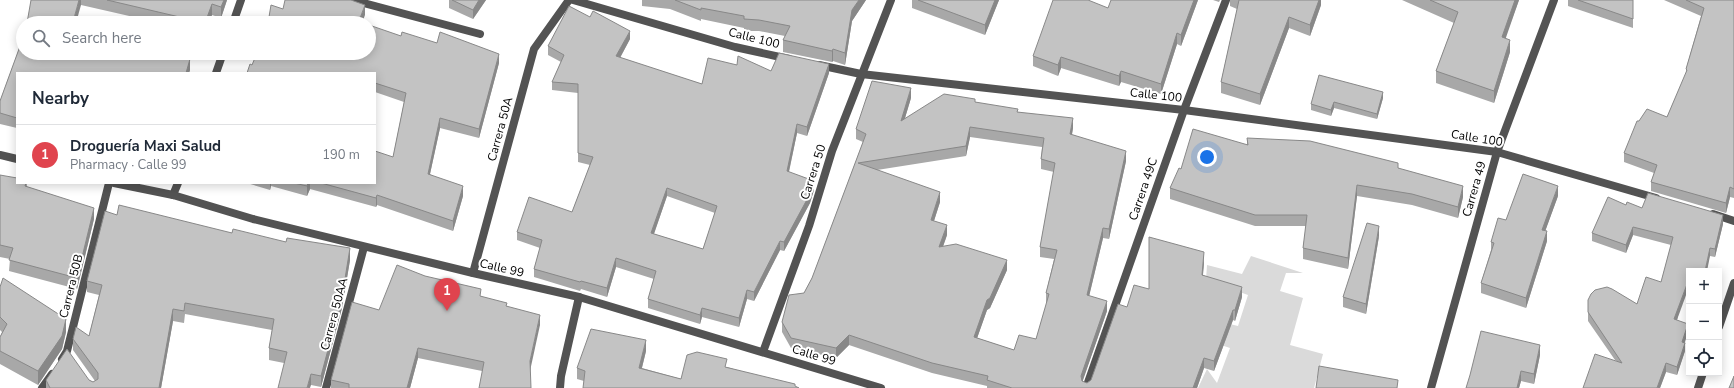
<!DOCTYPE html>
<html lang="en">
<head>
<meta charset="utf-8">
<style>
	:root { --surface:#fff; --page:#f6f6f7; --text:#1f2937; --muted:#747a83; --line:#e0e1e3; --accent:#ea580c }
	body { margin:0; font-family:"Nunito Sans",sans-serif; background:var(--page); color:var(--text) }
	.controls { position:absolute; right:12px; bottom:12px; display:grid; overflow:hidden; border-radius:0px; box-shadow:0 2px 10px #0003 }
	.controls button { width:36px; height:36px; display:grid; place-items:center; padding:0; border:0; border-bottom:1px solid var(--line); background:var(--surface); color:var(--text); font:20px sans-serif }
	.you { position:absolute; left:1207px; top:157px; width:14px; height:14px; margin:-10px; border:3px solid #fff; border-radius:50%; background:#1a73e8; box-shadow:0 0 0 6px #1a73e833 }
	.badge { display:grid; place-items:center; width:26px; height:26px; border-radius:50%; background:var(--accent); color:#fff; font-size:13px; font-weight:700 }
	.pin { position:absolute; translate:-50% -33px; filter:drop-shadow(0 1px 2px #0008) }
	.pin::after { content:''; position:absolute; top:21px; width:14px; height:12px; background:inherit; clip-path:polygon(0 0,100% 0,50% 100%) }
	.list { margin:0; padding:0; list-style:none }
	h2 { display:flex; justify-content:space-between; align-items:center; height:52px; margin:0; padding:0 16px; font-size:17px }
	h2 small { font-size:13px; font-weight:400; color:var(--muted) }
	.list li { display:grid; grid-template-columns:26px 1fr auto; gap:12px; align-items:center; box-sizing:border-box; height:60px; padding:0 16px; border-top:1px solid var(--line) }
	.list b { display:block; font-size:15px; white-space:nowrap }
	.list p { margin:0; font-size:13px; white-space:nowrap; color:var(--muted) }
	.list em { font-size:13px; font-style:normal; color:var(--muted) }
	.icon { flex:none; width:22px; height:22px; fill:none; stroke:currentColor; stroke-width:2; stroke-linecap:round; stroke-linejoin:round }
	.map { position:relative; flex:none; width:1734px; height:388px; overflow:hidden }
	.search { position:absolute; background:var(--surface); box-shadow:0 2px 10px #0003; left:16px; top:16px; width:360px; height:44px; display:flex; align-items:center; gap:10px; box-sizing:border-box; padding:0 14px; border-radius:22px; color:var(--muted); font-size:15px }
	.panel { position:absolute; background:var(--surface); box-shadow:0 2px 10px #0003; left:16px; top:72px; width:360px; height:112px; border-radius:0px }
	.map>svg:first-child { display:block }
	.green { fill:#dadada }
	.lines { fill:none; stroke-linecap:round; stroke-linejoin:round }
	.minor { stroke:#535353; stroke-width:8 }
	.tertiary { stroke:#535353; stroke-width:8 }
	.wall { fill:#a8a8a8; fill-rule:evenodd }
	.shaded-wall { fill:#888 }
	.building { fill:#c3c3c3; stroke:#888; fill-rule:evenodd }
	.labels { text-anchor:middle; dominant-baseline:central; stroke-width:4; stroke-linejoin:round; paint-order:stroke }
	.street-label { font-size:12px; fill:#000; stroke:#fff }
</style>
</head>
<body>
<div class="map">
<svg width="1734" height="388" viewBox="0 0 1734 388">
	<rect width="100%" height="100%" fill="#fff"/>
	<path class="green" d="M1251 256 1303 273H1286L1280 291 1303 298 1290 345 1323 354 1314 388H1198L1207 369 1217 383 1230 348 1194 336 1201 317 1238 326 1248 295 1206 280 1207 265 1242 274Z"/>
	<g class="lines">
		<g class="minor">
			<path d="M352 0 480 34"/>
			<path d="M573 0 735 47 789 59"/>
			<path d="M233 23 241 0"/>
			<path d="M819 65 861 74 1184 110 1497 152"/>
			<path d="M216 73 223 53"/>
			<path d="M173 195 178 183"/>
			<path d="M473 273 534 49 569 0"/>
			<path d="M1719 327 1734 283"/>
			<path d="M763 352 809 226 832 151 891 0"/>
			<path d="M62 359 67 351 109 183"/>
			<path d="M42 388 52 374"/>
			<path d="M326 388 364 247"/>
			<path d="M560 388 561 376 579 297"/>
			<path d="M1086 388 1184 110 1226 0"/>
			<path d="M1698 388 1703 373"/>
		</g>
		<g class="tertiary">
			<path d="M1497 152 1656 198"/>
			<path d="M0 155 17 159"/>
			<path d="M114 183 173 195 253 219 473 273 579 297 881 388"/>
			<path d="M1713 214 1734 221"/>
			<path d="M1431 388 1497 152 1554 0"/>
		</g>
	</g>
	<g class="wall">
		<path d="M31 0H227L221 18 212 15 208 23H160L81 5Z"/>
		<path d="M449 0H486L473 19 449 8Z"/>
		<path d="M642 0H866L852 21 845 65 833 61 832 62 783 52V40L785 36 759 31H744V28L701 19V21L670 9 642 6Z"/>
		<path d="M912 0H999L985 35 912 8Z"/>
		<path d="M1198 0 1181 46 1177 44 1161 94 1121 82 1119 86 1061 68 1058 76 1033 66V56L1108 8Z"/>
		<path d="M1213 0H1220L1219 2Z"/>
		<path d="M1230 0H1321V5L1310 36 1289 28 1260 105 1221 93V82L1237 9 1230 6Z"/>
		<path d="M1402 0H1519L1505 38 1510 52 1494 103 1436 83V71L1454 23Z"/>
		<path d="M1568 0H1633V28L1568 6Z"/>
		<path d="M1664 0H1734V198L1730 197 1726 213 1651 191V182L1654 173 1624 162V153L1639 121 1667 117 1686 74V69L1701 16Z"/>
		<path d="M401 36 437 43 499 63 479 138 440 128 430 174 463 196 453 231 377 205 376 207 310 189 307 196 271 186 270 190 247 183H375L393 157 404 102 375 92V73L252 65Z"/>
		<path d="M23 38V53H171L190 59V70L189 73H17V128L0 124V101Z"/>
		<path d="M630 39 620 58 702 84 737 65 771 71 829 73 807 136 797 133 789 172 814 190 810 203 784 251 780 250 754 301 747 299 739 327 702 317 700 324 648 308V299L654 279 616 267 607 297 581 289 580 291 534 277V269L540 248 517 240V232L572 212 590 165 578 162V93L552 90V82L561 62 548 55V46ZM667 196 715 213 703 249 654 234Z"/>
		<path d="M911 98 905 118 975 102 1018 112 1073 128 1072 135 1126 161 1109 239 1103 238 1089 296 1107 311 1082 382 1087 383 1091 380 1127 307 1149 289 1204 262 1203 275 1242 297 1235 321 1233 320 1214 371 1204 368 1197 388H987V386L932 373 849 345 836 358 791 348 782 332V322L804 293 812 278 863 142 856 139V129ZM970 137 1042 147 1041 159V169L1054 172 1040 247V257L1054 259 1046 293V303H1047L1036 339 1014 350 977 338 987 310 990 308 1007 270 943 247 947 235 934 221 940 202 877 170 966 156Z"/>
		<path d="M1383 98 1377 119 1334 108 1331 116 1311 110V104Z"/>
		<path d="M1247 138 1398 168 1463 197 1458 218 1412 205 1357 196 1348 269 1303 259V248L1306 226H1255L1170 199V188L1181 169 1247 145Z"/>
		<path d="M0 175 27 183V187L94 219 77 289 9 271 10 259 0 257Z"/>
		<path d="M1558 196 1545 231 1547 241 1526 308 1481 293V283L1491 250V242L1506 220Z"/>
		<path d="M1626 205 1723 224 1715 257 1710 256 1689 271 1677 320 1688 333 1684 343 1685 351 1677 375 1666 372 1660 388 1615 360 1588 321V300L1637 304 1661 282 1671 245 1633 235 1626 253 1592 241V233Z"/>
		<path d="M117 215 232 233 350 260 342 308 321 387 311 385 284 363 269 360V348L272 330 185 314 184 323 173 321 161 388H46V380H89L93 382 95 381 73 350V339L89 336 99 295 87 292V281Z"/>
		<path d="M1379 236 1366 314 1343 307V297Z"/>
		<path d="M0 287 66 332 62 349 38 385 0 364V337L2 332 0 330Z"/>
		<path d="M481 297 507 306 540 325 482 371 418 358 410 388H331V380L379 310Z"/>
		<path d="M646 351 642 368 681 379 727 367 795 387 584 381 577 379V368Z"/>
		<path d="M1540 355 1534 384 1521 381 1519 388H1466Z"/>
	</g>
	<g class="shaded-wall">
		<path d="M79 0H81V5L76 23 73 22Z"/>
		<path d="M224 0H227L221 18V7Z"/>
		<path d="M479 0H486L473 19V10Z"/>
		<path d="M859 0H866L852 21 845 65V53L852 10Z"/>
		<path d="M995 0H999L985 35V25Z"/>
		<path d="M1194 0H1198L1181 46V35Z"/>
		<path d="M1319 0H1321V5L1310 36V25Z"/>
		<path d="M1515 0H1519L1502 49V37Z"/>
		<path d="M212 4V15L208 23H205Z"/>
		<path d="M365 5V15L362 23 359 21Z"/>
		<path d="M1289 17V28L1260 105V94Z"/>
		<path d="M630 31V39L616 65V56Z"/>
		<path d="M1177 33V44L1161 94V84Z"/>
		<path d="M1510 40V52L1494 103V91Z"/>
		<path d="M833 49V61L832 62V51Z"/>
		<path d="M499 54V63L479 138V129Z"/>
		<path d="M1061 57V68L1058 76V65Z"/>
		<path d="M190 59V70L189 73H186Z"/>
		<path d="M829 64V73L807 136V127Z"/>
		<path d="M1121 71V82L1119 86V76Z"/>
		<path d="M911 88V98L901 131V121Z"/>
		<path d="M1383 92V98L1377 119V114Z"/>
		<path d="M1334 102V108L1331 116V110Z"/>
		<path d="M440 118V128L428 183V174Z"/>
		<path d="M1073 118V128L1070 144V134Z"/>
		<path d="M797 124V133L787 180V171Z"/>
		<path d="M970 127V137L966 156V146Z"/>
		<path d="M1126 151V161L1109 239V229Z"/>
		<path d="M814 181V190L810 203 784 251V242Z"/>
		<path d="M270 183H271V186L270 190Z"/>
		<path d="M308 183H310V189L307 196V186Z"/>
		<path d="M1357 185V196L1348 269V258Z"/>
		<path d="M463 186V196L453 231V221Z"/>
		<path d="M1463 186V197L1458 218V207Z"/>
		<path d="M1558 186V196L1542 240V230Z"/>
		<path d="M1730 187V197L1726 213V203Z"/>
		<path d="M667 188V196L651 242V233Z"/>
		<path d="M940 192V202L931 230V220Z"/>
		<path d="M377 195V205L376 207V198Z"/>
		<path d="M94 208V219L77 289V278Z"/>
		<path d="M1723 215V224L1715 257V249Z"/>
		<path d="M947 225V235L939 257V247Z"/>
		<path d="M1379 226V236L1366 314V304Z"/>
		<path d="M1633 227V235L1626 253V245Z"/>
		<path d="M1103 228V238L1087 305V295Z"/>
		<path d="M1547 231V241L1526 308V298Z"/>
		<path d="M780 241V250L754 301V292Z"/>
		<path d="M350 248V260L342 308 321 387V376Z"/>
		<path d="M1710 248V256L1707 271H1705Z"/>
		<path d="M1204 252V262L1202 285V275Z"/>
		<path d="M616 258V267L607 297V288Z"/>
		<path d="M1007 260V270L990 308 987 310 974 347V337L987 300Z"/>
		<path d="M1689 279V287L1674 328V319Z"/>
		<path d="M1242 287V297L1235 321V310Z"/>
		<path d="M747 290V299L739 327V318Z"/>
		<path d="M1107 301V311L1081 386V376Z"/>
		<path d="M702 308V317L700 324V315Z"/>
		<path d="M173 309V321L161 388H159Z"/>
		<path d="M1233 310V320L1214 371V361Z"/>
		<path d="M540 315V325L530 371V361Z"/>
		<path d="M66 319V332L62 349 38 385V371Z"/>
		<path d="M1688 324V333L1682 350V342Z"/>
		<path d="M849 335V345L836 358V348Z"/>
		<path d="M646 340V351L639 379V368Z"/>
		<path d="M1685 343V351L1677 375V367Z"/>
		<path d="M1540 345V355L1534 384V374Z"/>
		<path d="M418 348V358L410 388H407Z"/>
		<path d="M1204 358V368L1197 388H1193Z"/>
		<path d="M1666 363V372L1660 388H1657Z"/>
		<path d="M1521 371V381L1519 388H1517Z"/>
		<path d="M311 374V385L310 388H307Z"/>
	</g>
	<g class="building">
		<path d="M31 0H79L73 22 78 23H27Z"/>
		<path d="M107 0H224L221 7 212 4 205 23Z"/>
		<path d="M285 0H351L365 5 359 21 364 23H268L271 5 283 9Z"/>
		<path d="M452 0H479L473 10Z"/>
		<path d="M675 0H859L852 10 845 53 833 49 832 51 783 40 790 26 759 20 744 19V16L701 8V10Z"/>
		<path d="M918 0H995L985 25Z"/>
		<path d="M1053 0H1088L1108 8 1111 0H1194L1181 35 1177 33 1161 84 1121 71 1119 76 1061 57 1058 65 1033 56Z"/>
		<path d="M1239 0H1319L1310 25 1289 17 1260 94 1221 82Z"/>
		<path d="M1430 0H1515L1502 37 1510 40 1494 91 1436 71 1458 12Z"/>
		<path d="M1578 0H1633V19Z"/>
		<path d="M1686 0H1734V189L1730 187 1726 203 1651 182 1657 165 1624 153 1637 121H1639L1647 109 1667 117 1687 70 1686 69 1704 8Z"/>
		<path d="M569 6 590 17 593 11 630 31 616 56 702 84 708 58 737 65 738 56 771 71 779 53 829 64 807 127 797 124 787 171 814 181 810 194 784 242 780 241 754 292 747 290 739 318 702 308 700 315 648 299 656 271 616 258 607 288 581 281 580 282 534 269 542 240 517 232 529 197 572 212 593 157 578 153V84L552 82 564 55 548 46ZM667 188 717 206 703 249 651 233Z"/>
		<path d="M369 25 401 36 402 32 437 43 440 32 499 54 479 129 440 118 428 174 463 186 453 221 377 195 376 198 321 183H375V151L393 157 406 93 375 83V73H247L250 64 252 65 257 53H369Z"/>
		<path d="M23 38V53H171L190 59 186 73H17V118L0 113V101Z"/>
		<path d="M1319 75 1383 92 1377 114 1334 102 1331 110 1311 104Z"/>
		<path d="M872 81 911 88 901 121 944 94 975 99V102L1018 109 1017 112 1073 118 1070 134 1126 151 1109 229 1103 228 1087 295 1107 301 1081 376 1082 381 1087 383 1091 380 1118 304 1127 307 1134 285 1149 289V237L1204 252 1202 275 1242 287 1235 310H1233L1214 361 1204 358 1193 388H1012L987 380 988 376 932 363 849 335 836 348 791 338 782 322 789 295 804 293 812 278 866 134 856 129ZM970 127 1044 138 1041 159 1055 163 1040 247 1057 250 1046 293 1049 294 1036 339 1019 335 1014 350 974 337 987 300 990 298 1007 260 956 244 939 247 947 225 931 220 940 192 858 163 966 146Z"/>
		<path d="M1193 129 1248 145 1247 138 1310 141 1398 163V168L1463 186 1458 207 1412 194 1357 185 1348 258 1303 248 1307 215H1255L1170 188 1179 168 1181 169Z"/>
		<path d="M1523 174 1558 186 1542 230 1547 231 1526 298 1481 283 1494 243 1491 242 1498 218 1506 220Z"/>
		<path d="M0 175 17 178V183H26L25 186 94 208 77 278 9 260 13 248 0 245Z"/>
		<path d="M294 183H308L307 186Z"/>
		<path d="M1648 193 1723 215 1715 249 1710 248 1705 271H1689V279L1674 319 1688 324 1682 342 1685 343 1677 367 1666 363 1657 388H1583L1595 354 1622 363 1588 312V300L1591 294 1595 290 1607 287 1612 289 1637 304 1646 277 1661 282 1673 237 1633 227 1626 245 1592 233 1608 197 1626 205 1627 202 1642 208Z"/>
		<path d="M119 205 232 233 233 229 286 242 287 238 350 248 342 297 321 376 311 374 307 388H278L287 352 269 348 274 319 185 303 184 311 173 309 159 388H50L46 380 67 349 89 380 93 382 98 379V373L73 339 76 327 89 336 102 285 87 281 105 211 117 215Z"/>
		<path d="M1367 223 1379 226 1366 304 1343 297Z"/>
		<path d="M397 265 425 276 481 289 480 296 507 303 506 306 540 315 530 361 531 388H479L484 362 418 348 407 388H349V384L331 380 352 302 379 310Z"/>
		<path d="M3 278 66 319 62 336 38 371 0 351V337L7 324 0 317V287Z"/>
		<path d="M591 329 646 340 639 368 681 379 687 355 697 352 727 359 725 367 795 384V386L799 388H583L585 371 577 368Z"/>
		<path d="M1481 331 1540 345 1534 374 1521 371 1517 388H1466L1470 375Z"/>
		<path d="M1319 366 1398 380 1397 388H1316Z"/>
		<path d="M1734 376V388H1729Z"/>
	</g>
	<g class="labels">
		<g class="street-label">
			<text transform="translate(754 38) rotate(14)">Calle 100</text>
			<text transform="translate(1156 95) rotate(6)">Calle 100</text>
			<text transform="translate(500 129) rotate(-75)">Carrera 50A</text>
			<text transform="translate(1477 138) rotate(9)">Calle 100</text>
			<text transform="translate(813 172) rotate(-72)">Carrera 50</text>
			<text transform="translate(1143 189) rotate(-71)">Carrera 49C</text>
			<text transform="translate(1474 189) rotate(-74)">Carrera 49</text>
			<text transform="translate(502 268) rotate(13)">Calle 99</text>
			<text transform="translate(71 286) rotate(-76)">Carrera 50B</text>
			<text transform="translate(334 314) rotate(-75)">Carrera 50AA</text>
			<text transform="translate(814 355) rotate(17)">Calle 99</text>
		</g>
	</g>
</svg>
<div class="controls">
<button>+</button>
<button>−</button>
<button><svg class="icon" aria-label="locate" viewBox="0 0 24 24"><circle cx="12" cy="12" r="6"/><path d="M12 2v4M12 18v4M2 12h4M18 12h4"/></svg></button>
</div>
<div class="you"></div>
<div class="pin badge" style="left:447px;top:311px;background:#e0444e">1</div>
<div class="search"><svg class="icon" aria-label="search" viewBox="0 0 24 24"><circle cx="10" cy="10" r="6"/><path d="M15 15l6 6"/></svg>Search here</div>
<section class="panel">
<h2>Nearby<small></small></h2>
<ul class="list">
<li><span class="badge" style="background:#e0444e">1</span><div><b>Droguería Maxi Salud</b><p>Pharmacy · Calle 99</p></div><em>190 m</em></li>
</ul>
</section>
</div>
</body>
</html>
